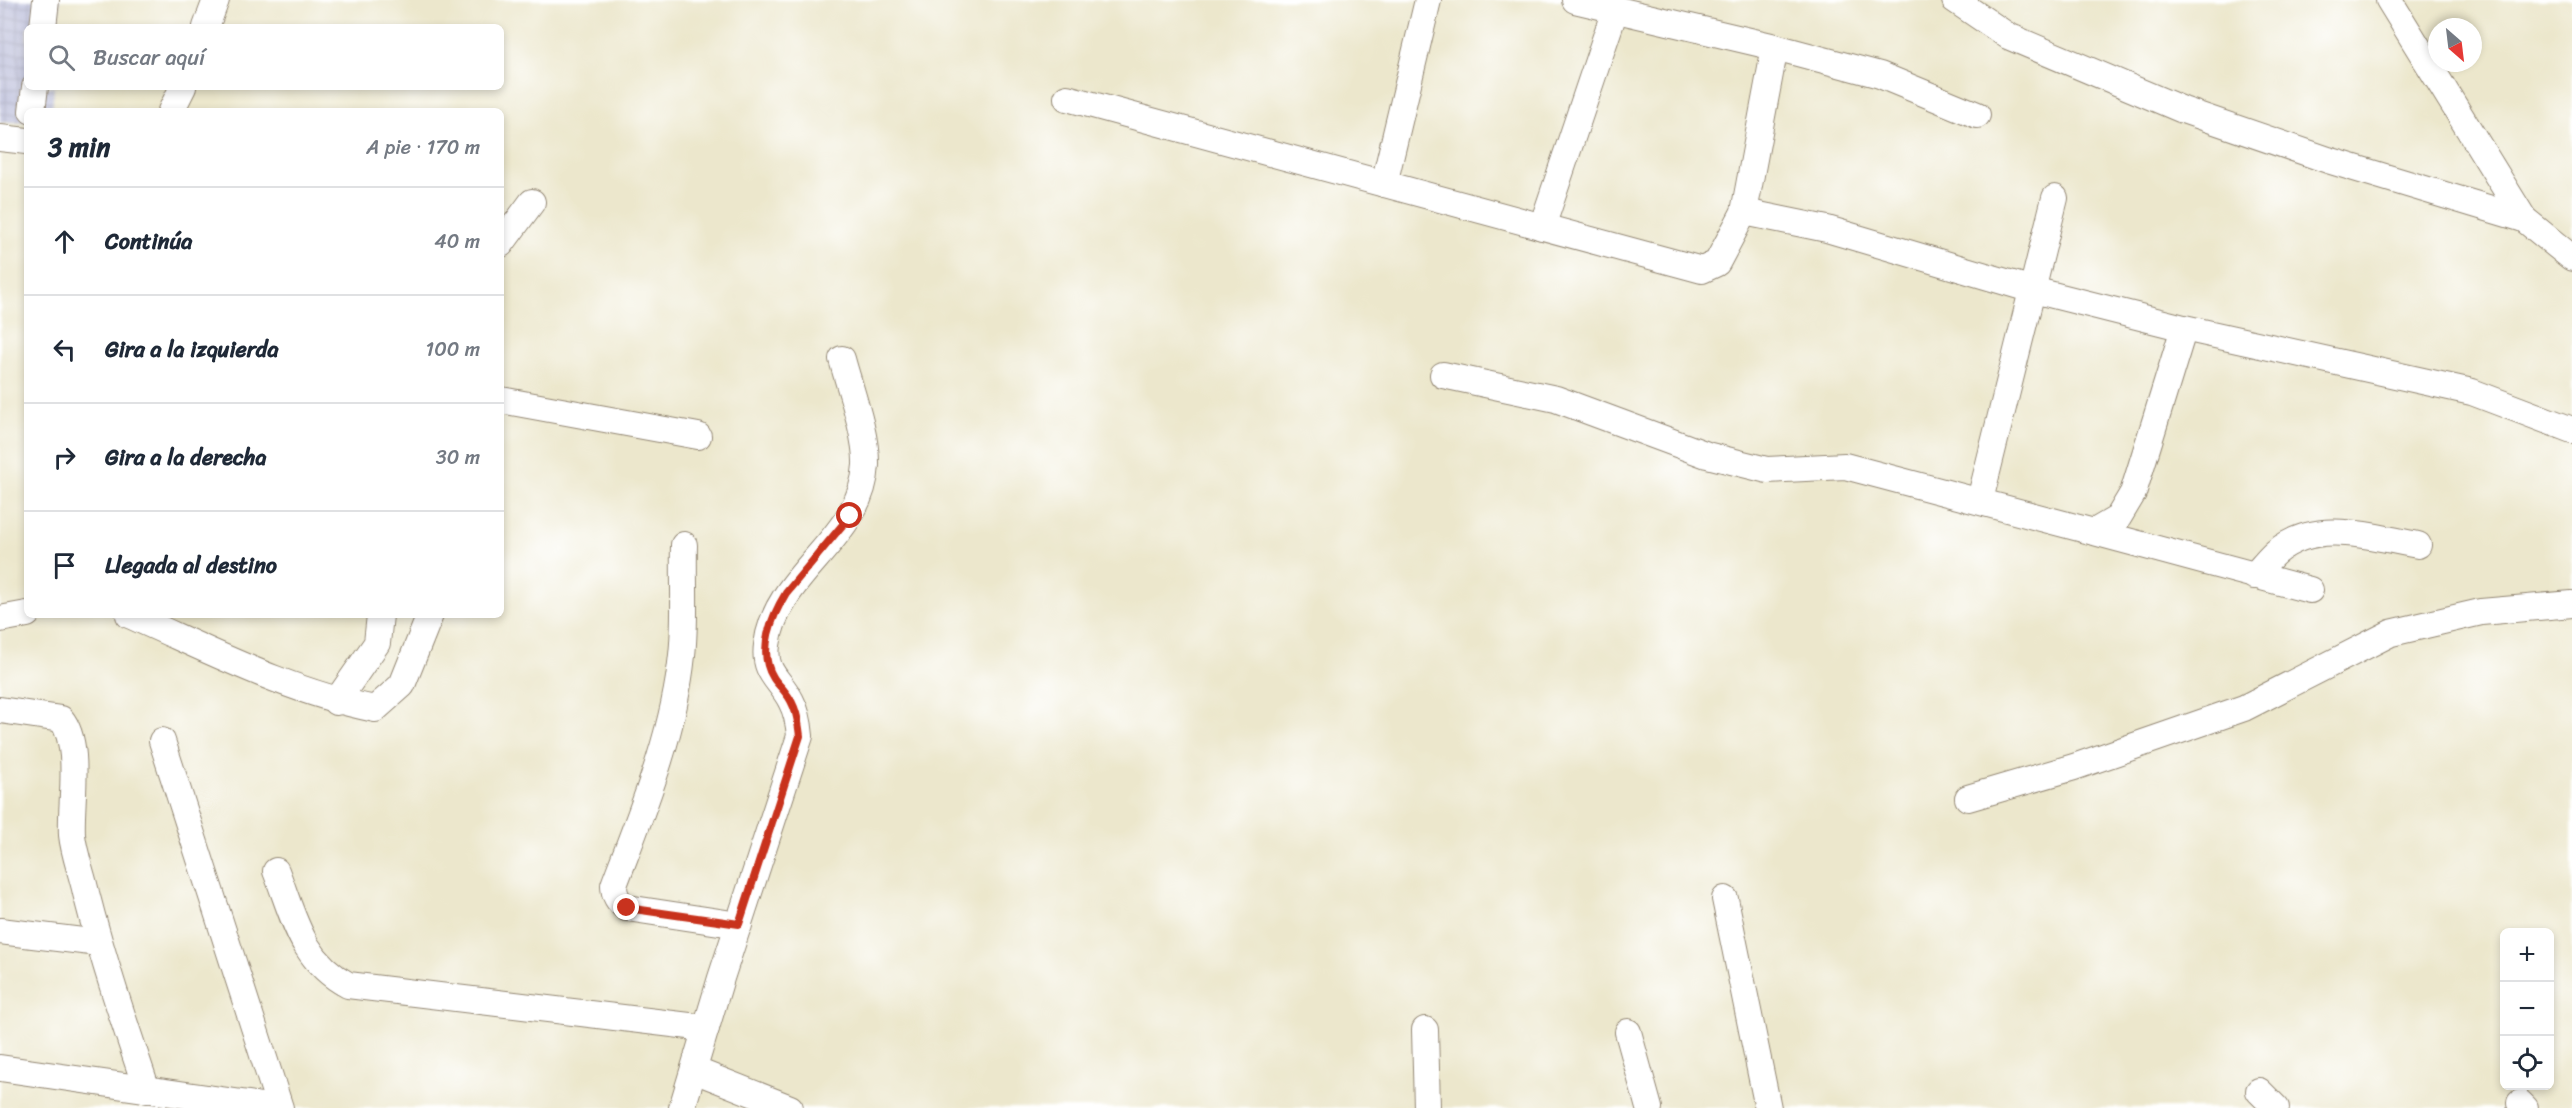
<!DOCTYPE html>
<html lang="es">
<head>
<meta charset="utf-8">
<style>
	:root { --surface:#fff; --page:#f6f6f7; --text:#1f2937; --muted:#747a83; --line:#e0e1e3 }
	body { margin:0; font-family:Sriracha,sans-serif; background:var(--page); color:var(--text) }
	.controls { position:absolute; right:18px; bottom:18px; display:grid; overflow:hidden; border-radius:9px; box-shadow:0 3px 9px #0003 }
	.controls button { width:54px; height:54px; display:grid; place-items:center; padding:0; border:0; border-bottom:2px solid var(--line); background:var(--surface); color:var(--text); font:30px sans-serif }
	.compass { position:absolute; left:2428px; top:18px; width:54px; height:54px; border-radius:50%; background:var(--surface); box-shadow:0 3px 9px #0003; rotate:152deg }
	.stop { position:absolute; width:18px; height:18px; margin:-14px; border:4px solid #c8321e; border-radius:50%; background:#fff }
	.stop.end { background:#c8321e; border-color:#fff; box-shadow:0 2px 6px #0008 }
	.list { margin:0; padding:0; list-style:none }
	h2 { display:flex; justify-content:space-between; align-items:center; height:78px; margin:0; padding:0 24px; font-size:26px }
	h2 small { font-size:20px; font-weight:400; color:var(--muted) }
	.list li { display:grid; grid-template-columns:39px 1fr auto; gap:18px; align-items:center; box-sizing:border-box; height:108px; padding:0 24px; border-top:2px solid var(--line) }
	.list b { display:block; font-size:22px; white-space:nowrap }
	.list em { font-size:20px; font-style:normal; color:var(--muted) }
	.icon { flex:none; width:33px; height:33px; fill:none; stroke:currentColor; stroke-width:2; stroke-linecap:round; stroke-linejoin:round }
	.map { position:relative; flex:none; width:2572px; height:1108px; overflow:hidden }
	.search { position:absolute; background:var(--surface); box-shadow:0 3px 9px #0003; left:24px; top:24px; width:480px; height:66px; display:flex; align-items:center; gap:15px; box-sizing:border-box; padding:0 21px; border-radius:9px; color:var(--muted); font-size:22px }
	.panel { position:absolute; background:var(--surface); box-shadow:0 3px 9px #0003; left:24px; top:108px; width:480px; height:510px; border-radius:9px }
	.map>svg:first-child { display:block }
	.industrial { fill:url(#industrial-grid) }
	.lines { fill:none; stroke-linecap:round; stroke-linejoin:round }
	.minor-casing { stroke:#948875; stroke-width:28 }
	.minor { stroke:#fff; stroke-width:26 }
	.route { stroke:#c8321e; stroke-width:8 }
</style>
</head>
<body>
<div class="map">
<svg width="2572" height="1108" viewBox="0 0 2572 1108">
	<defs>
		<pattern id="industrial-grid" width="8" height="8" patternUnits="userSpaceOnUse" patternTransform="scale(1.5)"><rect width="8" height="8" fill="#c0c2dd"/><path d="M0 4h8M4 0v8" fill="none" stroke="#a6a7bd"/></pattern>
	</defs>
	<rect width="100%" height="100%" fill="#fff"/>
	<filter id="ink" filterUnits="userSpaceOnUse"><feTurbulence type="fractalNoise" baseFrequency=".0167" numOctaves="2"/><feDisplacementMap in="SourceGraphic" scale="12" xChannelSelector="R" yChannelSelector="G"/><feConvolveMatrix kernelMatrix="1 2 1 2 8 2 1 2 1" color-interpolation-filters="sRGB"/></filter>
	<filter id="wash" filterUnits="userSpaceOnUse"><feTurbulence type="fractalNoise" baseFrequency=".008" numOctaves="4" result="noise"/><feDisplacementMap in="SourceGraphic" scale="24" xChannelSelector="R" yChannelSelector="G"/><feGaussianBlur stdDeviation="1.35" result="paint"/><feColorMatrix in="noise" values="0 0 0 0 0 0 0 0 0 0 0 0 0 0 0 0 0 1.4 0 .05"/><feComposite in="paint" operator="in"/></filter>
	<g filter="url(#wash)">
		<rect width="100%" height="100%" fill="#ece7cc"/>
		<path class="industrial" d="M0 0H60L58 27H27V87H54L52 111H27V121L0 123Z"/>
	</g>
	<g filter="url(#ink)">
		<g class="lines">
			<defs>
				<g id="minor">
					<path d="M1575 0 1775 47 1880 75 1977 115"/>
					<path d="M1955 0 2008 36 2183 110 2328 160 2524 219 2572 258"/>
					<path d="M2389 0 2524 219"/>
					<path d="M43 27 46 0"/>
					<path d="M206 27 216 0"/>
					<path d="M1067 98 1702 270 1717 263 1744 212 1775 47"/>
					<path d="M32 111 35 87"/>
					<path d="M171 111 183 87"/>
					<path d="M0 138 27 141"/>
					<path d="M1384 184 1428 0"/>
					<path d="M1744 212 1827 229 2033 290 2184 328 2472 392 2572 430"/>
					<path d="M1542 227 1615 10"/>
					<path d="M501 244 532 202"/>
					<path d="M1443 375 1556 399 1707 455 1767 470 1845 466 2094 532 2118 518 2133 493 2184 328"/>
					<path d="M501 400 698 436"/>
					<path d="M1980 500 2055 198"/>
					<path d="M2094 532 2310 590"/>
					<path d="M684 545C683 581 686 619 682 655 674 734 642 811 614 885 614 896 618 902 627 908L739 925"/>
					<path d="M2254 576C2261 568 2268 559 2276 552 2317 518 2371 537 2418 545"/>
					<path d="M129 615C209 650 289 692 375 709L402 685 430 615"/>
					<path d="M0 619 27 614"/>
					<path d="M336 702 377 643 380 615"/>
					<path d="M0 710 61 719C82 744 70 803 72 835 74 854 82 874 86 893 103 960 125 1025 147 1090"/>
					<path d="M162 741 280 1108"/>
					<path d="M1968 798 2074 767 2244 708 2391 633 2481 612 2572 604"/>
					<path d="M276 871C294 917 301 960 348 985L706 1028"/>
					<path d="M1725 899 1768 1108"/>
					<path d="M0 931 99 943"/>
					<path d="M1425 1030 1427 1108"/>
					<path d="M1628 1032 1649 1108"/>
					<path d="M0 1068 275 1108"/>
					<path d="M694 1070 790 1108"/>
					<path d="M2259 1091 2276 1108"/>
					<path d="M2520 1103 2525 1108"/>
					<path d="M682 1108 721 978 800 736C799 724 797 712 791 701 780 679 763 673 767 645 776 572 862 540 866 465 867 435 850 389 842 359"/>
				</g>
			</defs>
			<use href="#minor" class="minor-casing"/>
			<use href="#minor" class="minor"/>
		</g>
	</g>
	<g class="lines" filter="url(#ink)">
		<path class="route" d="M627 908 739 924 800 736C798 720 796 705 785 692 782 687 776 683 773 677 757 651 772 616 786 593L850 516"/>
	</g>
</svg>
<div class="controls">
<button>+</button>
<button>−</button>
<button><svg class="icon" aria-label="locate" viewBox="0 0 24 24"><circle cx="12" cy="12" r="6"/><path d="M12 2v4M12 18v4M2 12h4M18 12h4"/></svg></button>
</div>
<svg class="compass" viewBox="-18 -18 36 36"><path d="M0-13l5 13h-10z" fill="#e53935"/><path d="M0 13l5-13h-10z" fill="#747a83"/></svg>
<div class="stop" style="left:850px;top:516px"></div>
<div class="stop end" style="left:627px;top:908px"></div>
<div class="search"><svg class="icon" aria-label="search" viewBox="0 0 24 24"><circle cx="10" cy="10" r="6"/><path d="M15 15l6 6"/></svg>Buscar aquí</div>
<section class="panel">
<h2>3 min<small>A pie · 170 m</small></h2>
<ul class="list">
<li><svg class="icon" aria-label="ahead" viewBox="0 0 24 24"><path d="M12 20V5M6 11l6-6 6 6"/></svg><div><b>Continúa</b></div><em>40 m</em></li>
<li><svg class="icon" aria-label="left" viewBox="0 0 24 24"><path d="M17 20v-9H6M10 6l-5 5 5 5"/></svg><div><b>Gira a la izquierda</b></div><em>100 m</em></li>
<li><svg class="icon" aria-label="right" viewBox="0 0 24 24"><path d="M7 20v-9h11M14 6l5 5-5 5"/></svg><div><b>Gira a la derecha</b></div><em>30 m</em></li>
<li><svg class="icon" aria-label="arrive" viewBox="0 0 24 24"><path d="M6 21V4h12l-3 4 3 4H6"/></svg><div><b>Llegada al destino</b></div></li>
</ul>
</section>
</div>
</body>
</html>
